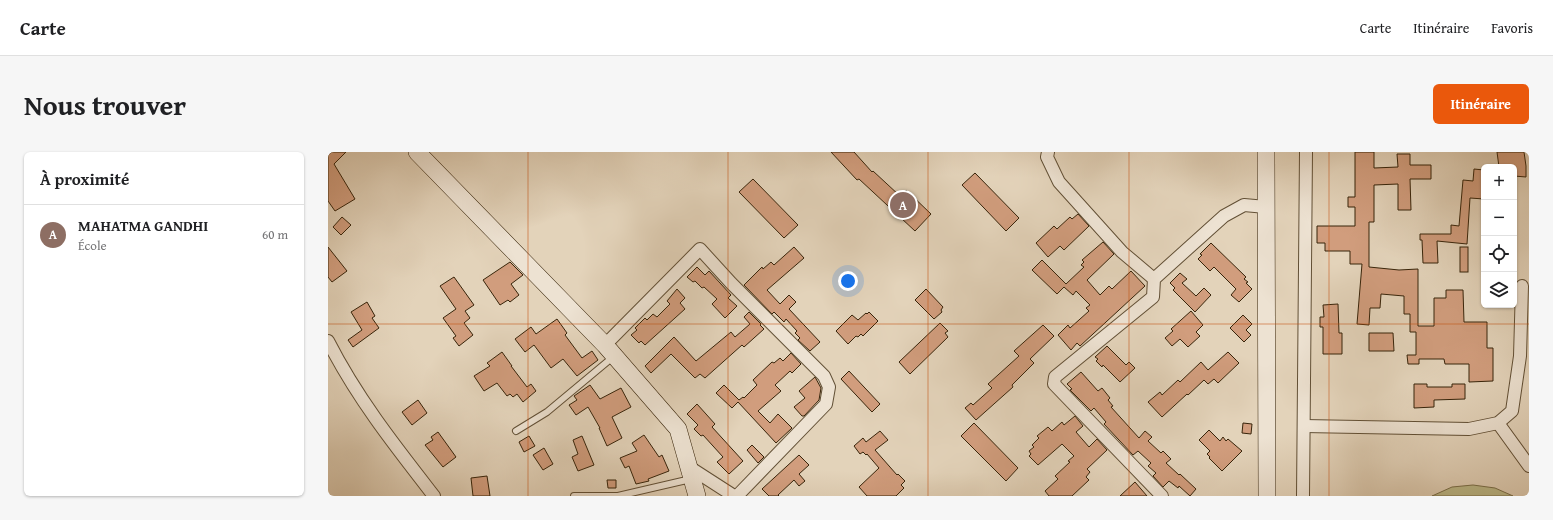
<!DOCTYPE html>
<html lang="fr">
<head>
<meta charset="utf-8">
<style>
	:root { --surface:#fff; --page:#f6f6f6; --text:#202124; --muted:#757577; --line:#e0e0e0; --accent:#ea580c }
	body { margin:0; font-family:"Gentium Book Plus",serif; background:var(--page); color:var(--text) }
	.controls { position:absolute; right:12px; top:12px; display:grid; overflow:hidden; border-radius:6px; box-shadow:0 1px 3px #0004 }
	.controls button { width:36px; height:36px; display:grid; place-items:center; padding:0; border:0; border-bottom:1px solid var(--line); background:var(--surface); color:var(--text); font:20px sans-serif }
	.you { position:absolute; left:520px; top:129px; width:14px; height:14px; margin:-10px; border:3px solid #fff; border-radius:50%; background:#1a73e8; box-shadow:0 0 0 6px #1a73e833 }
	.badge { display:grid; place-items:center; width:26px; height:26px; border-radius:50%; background:var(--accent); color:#fff; font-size:13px; font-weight:700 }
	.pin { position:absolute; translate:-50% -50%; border:2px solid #fff; box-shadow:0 1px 4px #0006 }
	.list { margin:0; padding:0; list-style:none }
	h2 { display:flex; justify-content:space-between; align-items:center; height:52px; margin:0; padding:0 16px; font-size:17px }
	h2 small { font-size:13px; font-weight:400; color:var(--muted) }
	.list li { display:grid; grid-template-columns:26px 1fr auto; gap:12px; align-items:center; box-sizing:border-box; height:60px; padding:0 16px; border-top:1px solid var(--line) }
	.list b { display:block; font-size:15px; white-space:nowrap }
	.list p { margin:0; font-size:13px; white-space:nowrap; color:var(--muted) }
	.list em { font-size:13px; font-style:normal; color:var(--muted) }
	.icon { flex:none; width:22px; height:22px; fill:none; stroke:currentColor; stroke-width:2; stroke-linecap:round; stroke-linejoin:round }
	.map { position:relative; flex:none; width:1201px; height:344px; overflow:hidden; border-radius:6px }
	header { display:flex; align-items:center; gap:24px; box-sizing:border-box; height:56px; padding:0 20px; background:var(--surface); border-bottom:1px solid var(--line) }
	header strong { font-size:19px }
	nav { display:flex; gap:22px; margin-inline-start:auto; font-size:14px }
	.intro { display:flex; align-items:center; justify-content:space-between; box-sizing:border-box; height:96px; padding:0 24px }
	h1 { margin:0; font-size:28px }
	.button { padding:10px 18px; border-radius:6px; background:var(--accent); color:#fff; font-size:14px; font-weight:700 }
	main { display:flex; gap:24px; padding:0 24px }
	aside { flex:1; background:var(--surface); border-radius:6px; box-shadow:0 1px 3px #0004 }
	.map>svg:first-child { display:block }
	.green { fill:#bcba8a; stroke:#7a6f4a }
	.building { fill:#d19d7d; stroke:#37240a }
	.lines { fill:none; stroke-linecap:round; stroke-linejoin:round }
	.service-casing { stroke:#625036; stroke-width:8 }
	.minor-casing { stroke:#625036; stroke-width:14 }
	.secondary-casing { stroke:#37240a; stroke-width:18 }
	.service { stroke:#ede2d2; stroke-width:6 }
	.minor { stroke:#ede2d2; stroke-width:12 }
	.secondary { stroke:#ede2d2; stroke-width:17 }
	.grid { fill:none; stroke:#c54e0c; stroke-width:1; stroke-opacity:0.55 }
</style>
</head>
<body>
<header>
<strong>Carte</strong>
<nav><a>Carte</a><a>Itinéraire</a><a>Favoris</a></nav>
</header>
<div class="intro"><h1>Nous trouver</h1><a class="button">Itinéraire</a></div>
<main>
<aside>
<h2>À proximité<small></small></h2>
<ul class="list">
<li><span class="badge" style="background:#8d6e63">A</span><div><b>MAHATMA GANDHI</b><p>École</p></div><em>60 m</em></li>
</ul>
</aside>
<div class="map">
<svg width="1201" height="344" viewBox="0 0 1201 344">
	<rect width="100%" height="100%" fill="#e3d3ba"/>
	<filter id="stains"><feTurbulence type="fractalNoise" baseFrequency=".005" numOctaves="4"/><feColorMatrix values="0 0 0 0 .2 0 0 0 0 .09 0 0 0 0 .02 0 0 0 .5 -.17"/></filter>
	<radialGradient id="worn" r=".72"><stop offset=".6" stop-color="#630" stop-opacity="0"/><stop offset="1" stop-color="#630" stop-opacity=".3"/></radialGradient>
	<path class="green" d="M1145 333 1167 336 1185 344H1104L1124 335Z"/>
	<g class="building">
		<path d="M4 0H18L6 12 27 47 7 59 0 49V3Z"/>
		<path d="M503 0H526L544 20 545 19 572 44 578 38 603 62 587 79 531 27 529 28Z"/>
		<path d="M1027 0H1046V16L1070 15 1069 2H1082V13H1103V27H1082L1083 58H1070V32L1046 33V70H1041V115L1071 118 1090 117V174H1106V146H1118V138H1135L1136 170H1159V196H1165V229L1141 230V212H1117L1116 207H1091V212H1080L1079 203H1088V180H1082V162H1076V144L1053 142 1052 156H1042L1041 173 1029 172 1034 112H1022V99H997V91H989V74H1027V55H1020V45H1027Z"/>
		<path d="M1169 0H1196L1198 14V25L1186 24V15H1171Z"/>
		<path d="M1146 17 1156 18V47L1142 46 1139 92 1109 89 1110 111H1095L1094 88H1092V82H1123V73L1131 74 1135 28 1145 29Z"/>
		<path d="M647 21 691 66 678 79 634 33Z"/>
		<path d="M425 27 470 73 456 86 411 40Z"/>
		<path d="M750 62 761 74 736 98 732 94 720 105 708 91 726 74 729 77 742 65 744 67Z"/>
		<path d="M14 65 23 73 13 83 5 75Z"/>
		<path d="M775 90 786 102 759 128 772 143 781 134 784 137 803 119 817 134 752 194 749 191 743 198 730 183 740 173 742 176 761 159 758 156 762 153 748 139 745 143 736 135 729 142 704 118 714 108 738 132 756 115 753 113 756 110 754 108Z"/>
		<path d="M883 91 918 125 916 127 920 130 918 131 924 137 911 150 903 143 908 137 886 115 882 119 870 107 874 103 872 102Z"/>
		<path d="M0 95 19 119 4 130 0 125Z"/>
		<path d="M466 95 476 106 439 138 452 152 461 143 468 150 461 157 492 190 482 199 470 188 472 186 467 181 469 179 458 167 456 170 446 160 444 162 416 133 434 115 435 117 443 110 446 113Z"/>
		<rect x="1132" y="95" width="8" height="25"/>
		<path d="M182 110 195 123 183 132 191 143 182 150 180 148 172 153 155 128Z"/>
		<path d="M369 115 377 123 381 119 403 143 400 146 409 154 397 166 384 152 389 147 376 135 374 136 367 129 365 130 359 125Z"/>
		<path d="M852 121 859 127 854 131 868 144 876 136 883 143 867 160 845 138 847 136 842 131Z"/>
		<path d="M126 125 146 153 137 159 142 166 136 171 145 183 131 194 125 186 128 184 115 166 128 157 112 134Z"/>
		<path d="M349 137 357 146 352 151 357 157 317 193 313 189 311 191 303 183 309 178 307 176 317 166 319 168 325 162 329 165 342 152 339 149Z"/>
		<path d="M598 137 615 155 613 158 614 160 606 167 587 148Z"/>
		<path d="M39 150 47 164 44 166 51 176 25 195 20 188 34 178 23 160Z"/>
		<path d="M1010 152 1011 181H1014V202H995V175H992V165H996L995 153Z"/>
		<path d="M863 159 875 173 868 180 872 184 860 195 852 187 844 194 837 186 845 179 843 177Z"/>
		<path d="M421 160 433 172 432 173 436 177 416 195 414 193 377 226 372 222 367 226 343 202 323 221 317 214 346 185 368 209 403 180 407 185 422 172 416 165Z"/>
		<path d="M541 160 550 169 535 184 533 182 530 185 528 184 520 192 508 179 524 163 530 168 538 161 539 162Z"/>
		<path d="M915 163 924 172 918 178 923 183 916 190 902 176Z"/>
		<path d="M229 167 239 181 237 183 254 206 264 199 270 208 249 224 235 207 223 216 206 193 197 200 187 187 203 175 208 182Z"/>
		<path d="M612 171 620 179 617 181 620 185 582 222 571 210Z"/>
		<path d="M715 173 726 184 702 207 706 211 684 233 685 235 648 268 637 256 643 251 645 253 664 236 660 232 691 204 686 199Z"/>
		<path d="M1041 181H1065L1066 199H1041Z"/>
		<path d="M779 194 798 213 801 210 807 216 792 230 775 213 774 215 768 209 770 207 767 205Z"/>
		<path d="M174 200 184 214H183L199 235 203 232 208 239 195 250 189 242 185 245 182 242 179 244 169 231 156 239 146 224 162 214 159 211Z"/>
		<path d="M900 200 911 211 890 231 886 227 880 232 876 228 860 243 859 242 834 265 820 250 832 240 834 243 850 228 852 230 873 210 880 218Z"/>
		<path d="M463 201 473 212 464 221 462 219 447 233 453 239 430 259 442 271 450 262 464 276 448 291 410 250 404 256 388 241 396 233 411 248 415 245 416 246 429 233 425 228 444 210 446 211 452 206 455 209Z"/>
		<path d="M521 219 552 252 544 260 513 227Z"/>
		<path d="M753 220 770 239 774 236 782 246 780 248 785 254 783 255 811 286 817 279 824 285 820 289 833 301 835 299 843 307 838 311 851 323 852 322 868 337 862 344 851 334 850 336 841 329 835 335 825 324 828 321 820 314 823 311 810 299 805 303 776 272 778 270 766 256 763 259 742 238 744 237 739 232Z"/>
		<path d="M487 225 493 236 491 248 476 264H474L466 255 477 246 471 239Z"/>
		<path d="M1086 232H1099V235H1124V232H1137V247L1106 248V255L1086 256Z"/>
		<path d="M262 233 272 247 293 236 303 255 284 265 294 286 279 294 271 276H272L260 255 248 263 241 253 249 248 246 244Z"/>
		<path d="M90 248 99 261 84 273 74 260Z"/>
		<path d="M369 252 387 272 384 275 415 309 401 322 389 310 395 305 375 283 373 284 366 277 370 273 359 262Z"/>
		<path d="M747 264 755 274 748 280 761 295 769 287 779 298 759 317 762 320 758 325 761 328 744 344H721L717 339 730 327 727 324 742 310 740 309 746 304 734 292 710 313 701 304 703 302 701 299 706 295 704 293 711 286 709 284 720 275 724 279 734 270 736 273Z"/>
		<path d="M646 271 690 316 678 329 633 284Z"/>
		<path d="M915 271 924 272 923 282 914 281Z"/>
		<path d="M881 278 892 289 895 285 898 289 900 287 914 299 894 319 881 306 882 305 879 302 882 299 871 288Z"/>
		<path d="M552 279 560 288 547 298 569 323 570 322 577 329 573 333 576 336 568 344H539L531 335 551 316 539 302 538 303 535 300 532 302 526 294 535 286 538 290Z"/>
		<path d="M110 280 128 305 115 315 97 293 105 288 103 285Z"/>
		<path d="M316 283 331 305 334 303 341 319 320 327 321 329 308 332 301 314 297 316 292 306 309 299 304 291Z"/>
		<path d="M201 284 207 294 196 300 191 290Z"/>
		<path d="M254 284 266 313 250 319 244 305 250 302 245 288Z"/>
		<path d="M424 293 436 305 430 311 419 298Z"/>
		<path d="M216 296 225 312 215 318 205 303Z"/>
		<path d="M471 303 481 313 471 322 477 329 471 334 466 328 450 343 451 344H441L434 337Z"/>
		<path d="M159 324 162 344H145L143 326Z"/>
		<path d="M279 328H288V336H280Z"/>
		<path d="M807 330 819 344H792Z"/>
	</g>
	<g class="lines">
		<defs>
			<g id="service">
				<path d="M188 279 219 260 285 205"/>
				<path d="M246 344H290L363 327"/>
			</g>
			<g id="minor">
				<path d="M720 0 719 5 731 30 794 100 826 127"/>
				<path d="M0 189C29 246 67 294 106 344"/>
				<path d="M277 193 372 97 403 131 496 224 501 235 498 252 409 344"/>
				<path d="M1170 271 1201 314"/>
				<path d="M976 274 1141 277 1170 271 1184 259 1192 204 1194 134"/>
				<path d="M361 315 406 344"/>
				<path d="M834 344 726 232 727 225 825 145 826 127 896 64 916 53 938 55"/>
				<path d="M975 344 978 0"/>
			</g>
			<g id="secondary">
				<path d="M89 0 277 193 350 277 369 344"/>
				<path d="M938 0 939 344"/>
			</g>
		</defs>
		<use href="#service" class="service-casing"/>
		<use href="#minor" class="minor-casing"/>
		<use href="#secondary" class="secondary-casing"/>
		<use href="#service" class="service"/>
		<use href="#minor" class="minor"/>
		<use href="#secondary" class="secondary"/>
	</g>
	<path class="grid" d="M200 0V344M400 0V344M600 0V344M801 0V344M1001 0V344M0 172H1201"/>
	<rect width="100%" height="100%" filter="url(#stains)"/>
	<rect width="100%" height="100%" fill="url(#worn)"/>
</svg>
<div class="controls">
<button>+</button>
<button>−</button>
<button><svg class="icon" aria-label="locate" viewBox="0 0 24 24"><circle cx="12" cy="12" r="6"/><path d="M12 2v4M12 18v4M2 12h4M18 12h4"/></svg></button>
<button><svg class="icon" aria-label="layers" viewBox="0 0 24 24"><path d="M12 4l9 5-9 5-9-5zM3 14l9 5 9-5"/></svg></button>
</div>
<div class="you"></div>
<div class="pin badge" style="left:575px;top:53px;background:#8d6e63">A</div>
</div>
</main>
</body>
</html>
